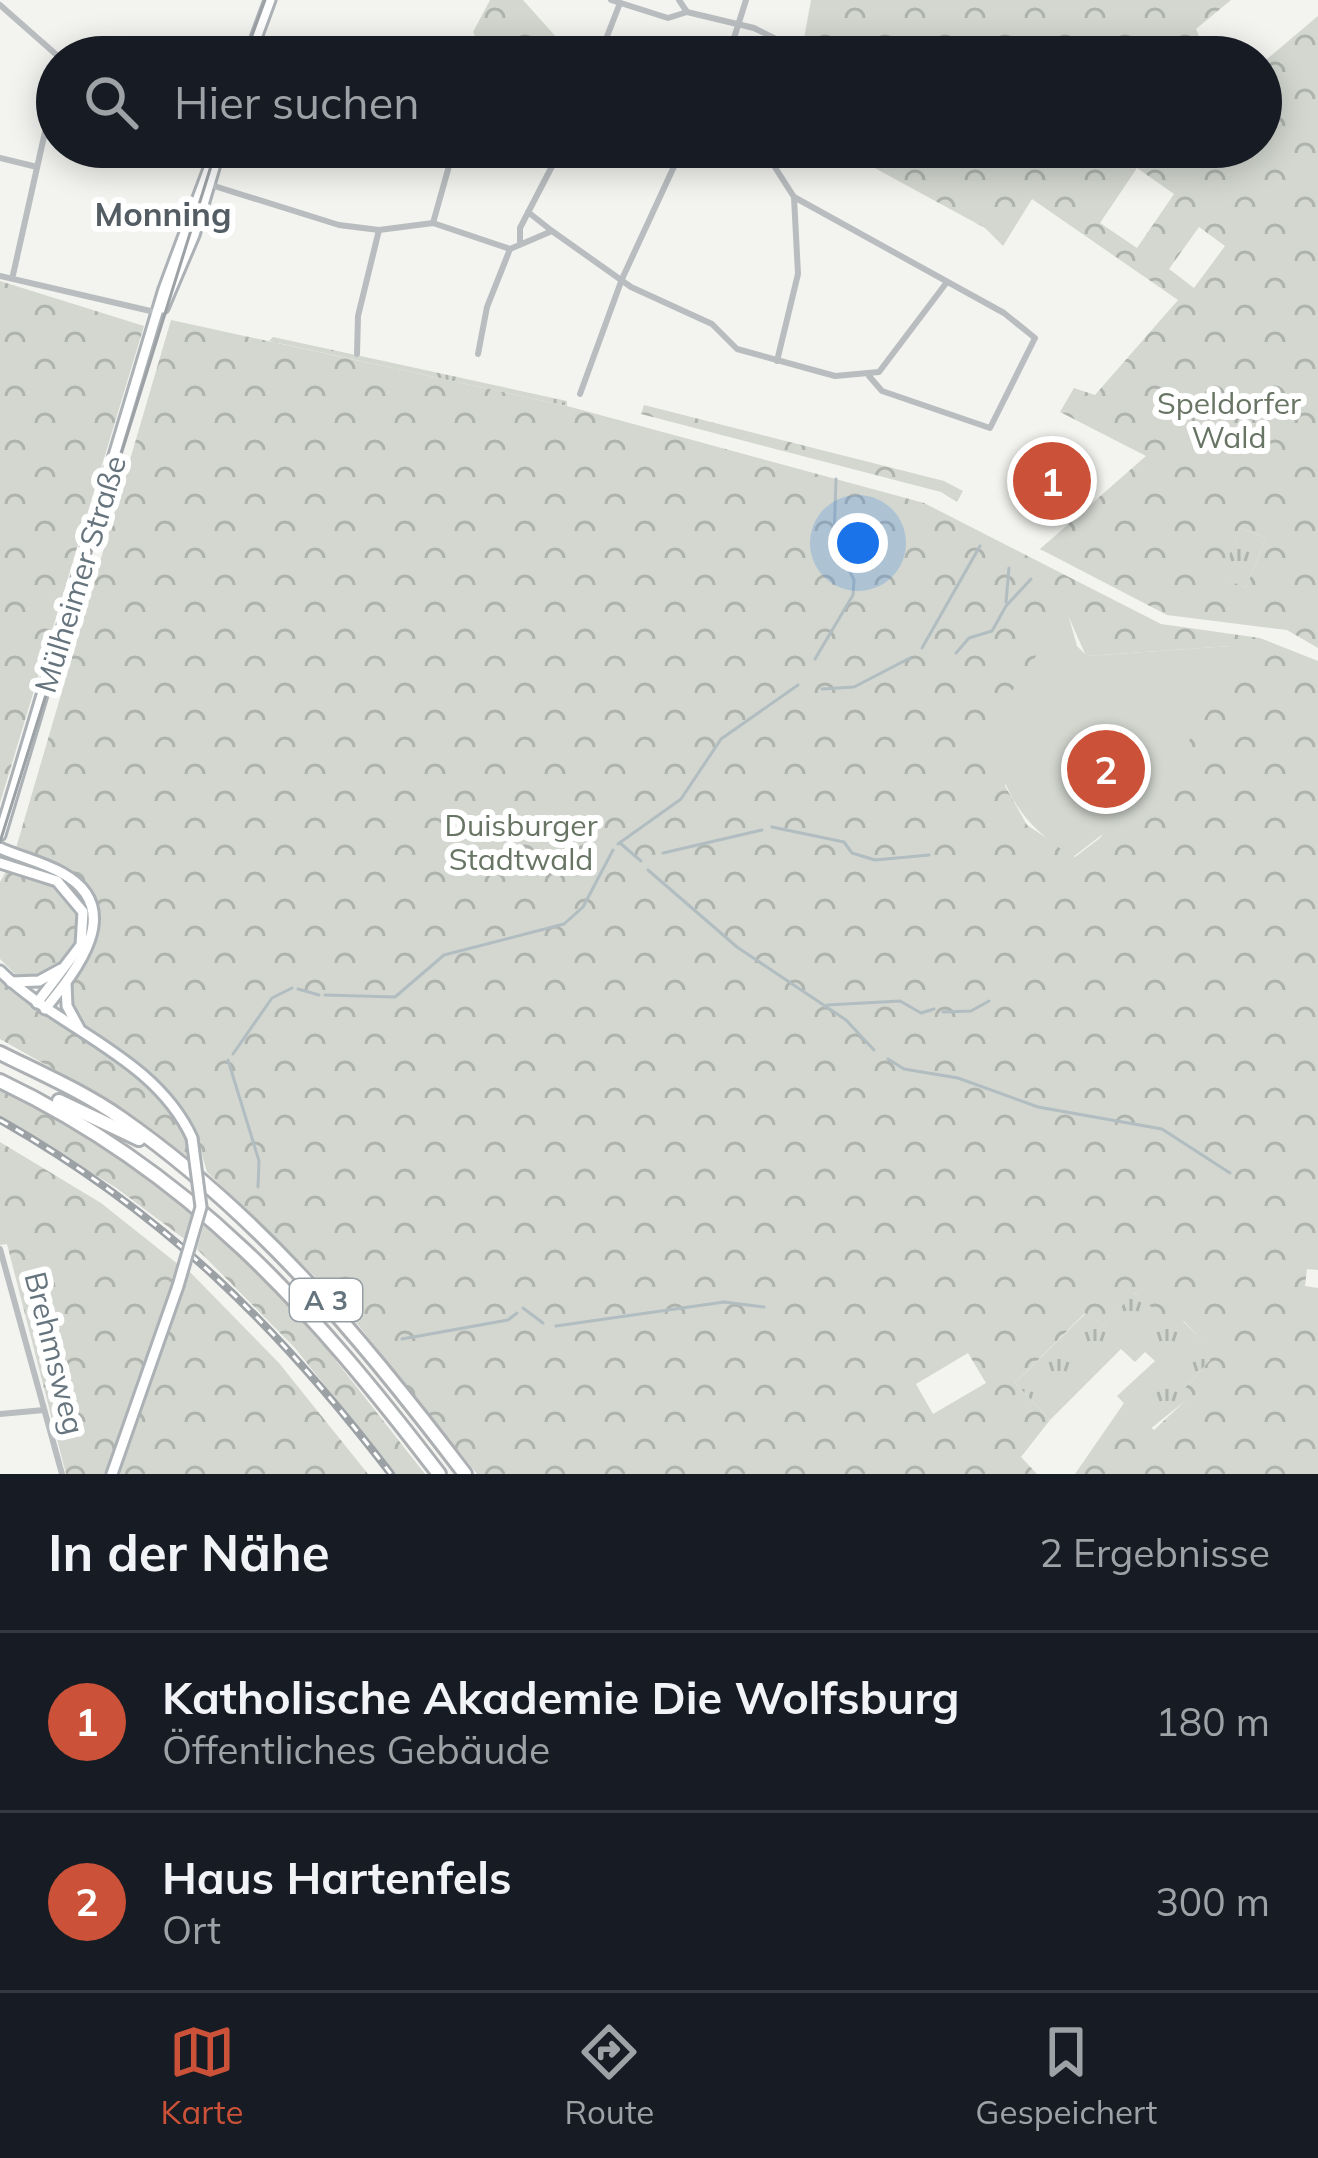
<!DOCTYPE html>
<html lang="de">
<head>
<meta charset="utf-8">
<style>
	:root { --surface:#171b24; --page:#20242c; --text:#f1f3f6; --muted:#9ea1a6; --line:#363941; --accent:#cb5238 }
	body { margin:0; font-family:Mulish,sans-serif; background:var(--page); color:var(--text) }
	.you { position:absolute; left:858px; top:543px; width:42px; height:42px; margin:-30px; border:9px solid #fff; border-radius:50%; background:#1a73e8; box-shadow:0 0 0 18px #1a73e833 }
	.badge { display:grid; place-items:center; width:78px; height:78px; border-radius:50%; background:var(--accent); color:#fff; font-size:39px; font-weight:700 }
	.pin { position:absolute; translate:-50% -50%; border:6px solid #fff; box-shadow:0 3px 12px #0006 }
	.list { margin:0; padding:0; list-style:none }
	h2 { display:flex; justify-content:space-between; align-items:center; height:156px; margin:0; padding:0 48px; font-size:51px }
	h2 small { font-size:39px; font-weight:400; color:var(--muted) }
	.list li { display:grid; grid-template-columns:78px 1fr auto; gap:36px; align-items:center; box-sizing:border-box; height:180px; padding:0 48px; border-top:3px solid var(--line) }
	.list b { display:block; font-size:45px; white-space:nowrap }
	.list p { margin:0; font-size:39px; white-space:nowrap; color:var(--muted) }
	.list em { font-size:39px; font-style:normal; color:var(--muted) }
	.icon { flex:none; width:66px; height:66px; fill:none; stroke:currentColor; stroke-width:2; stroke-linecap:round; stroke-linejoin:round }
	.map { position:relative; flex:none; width:1318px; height:1474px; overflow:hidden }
	.search { position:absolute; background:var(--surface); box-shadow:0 6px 30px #0003; left:36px; right:36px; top:36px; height:132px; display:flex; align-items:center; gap:30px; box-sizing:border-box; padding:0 42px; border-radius:66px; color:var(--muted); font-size:45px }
	.sheet { height:516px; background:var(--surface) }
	nav { display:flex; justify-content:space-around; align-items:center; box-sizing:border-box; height:168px; border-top:3px solid var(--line); background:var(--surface); font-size:33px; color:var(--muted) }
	nav a { display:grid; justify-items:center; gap:6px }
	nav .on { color:var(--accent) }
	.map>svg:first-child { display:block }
	.grass { fill:url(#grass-tufts) }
	.forest { fill:url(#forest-crowns); fill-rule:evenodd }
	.green { fill:#d3d7d0 }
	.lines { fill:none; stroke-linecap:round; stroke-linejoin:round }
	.stream { stroke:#b1bdc0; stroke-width:3 }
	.secondary-casing { stroke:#abb1b4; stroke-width:15 }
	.highway-casing { stroke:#adb0b3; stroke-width:18 }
	.street { stroke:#b9bdc0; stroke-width:6 }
	.secondary { stroke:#fff; stroke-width:9 }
	.highway { stroke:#fff; stroke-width:12 }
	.tram { stroke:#9ba1a5; stroke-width:3 }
	.rail-casing { stroke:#9ba1a5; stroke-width:8 }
	.rail { stroke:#fff; stroke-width:3; stroke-dasharray:9; stroke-linecap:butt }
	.secondary-bridge-casing { stroke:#abb1b4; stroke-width:15; stroke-linecap:butt }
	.secondary-bridge { stroke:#fff; stroke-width:9 }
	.labels { text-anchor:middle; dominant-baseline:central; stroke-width:12; stroke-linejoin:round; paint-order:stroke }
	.shield { fill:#fff; stroke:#949ea4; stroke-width:3 }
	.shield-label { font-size:27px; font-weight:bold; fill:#66747d }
	.park-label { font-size:30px; fill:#687564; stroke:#fff }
	.street-label { font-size:30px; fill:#66747d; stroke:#fff }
	.neighbourhood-label { font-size:33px; font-weight:bold; fill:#535d63; stroke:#fff }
</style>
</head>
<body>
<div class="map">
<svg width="1318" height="1474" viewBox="0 0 1318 1474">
	<defs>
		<pattern id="grass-tufts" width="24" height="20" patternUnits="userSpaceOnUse" patternTransform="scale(3)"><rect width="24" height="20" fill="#d3d7d0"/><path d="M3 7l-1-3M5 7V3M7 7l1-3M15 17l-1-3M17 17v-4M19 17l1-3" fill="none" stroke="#afb3ae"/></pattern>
		<pattern id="forest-crowns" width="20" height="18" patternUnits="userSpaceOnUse" patternTransform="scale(3)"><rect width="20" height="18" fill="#d3d7d0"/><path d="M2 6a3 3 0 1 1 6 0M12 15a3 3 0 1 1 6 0" fill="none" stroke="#afb3ae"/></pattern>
	</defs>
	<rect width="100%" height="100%" fill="#f3f3f0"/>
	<g class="grass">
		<path d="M273 337 567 401V406L269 341Z"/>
		<path d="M1240 528 1266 538 1246 588 1220 577Z"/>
		<path d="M1134 1293 1183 1321 1212 1351 1210 1360 1185 1388V1401L1149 1430 1117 1396 1155 1361 1145 1352 1135 1362 1121 1349 1050 1420 1015 1383 1086 1313 1103 1325Z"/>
	</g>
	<g class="forest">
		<path d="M490 0H523L574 57H485L473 32Z"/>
		<path d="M811 0H1231L1196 29 1208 57H818L803 44Z"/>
		<path d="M1318 16V648L1287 630 1167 615 1040 549 1146 456 1060 412 1074 388 1095 395 1178 300 1032 199 1003 246 985 228 836 147H1261V64ZM1137 168 1174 194 1137 248 1100 223ZM1199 227 1225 246 1194 288 1169 269ZM1240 528 1266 538 1246 588 1221 577Z"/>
		<path d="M0 281 144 326 0 803Z"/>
		<path d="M171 320 567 406 924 503 1161 624 1260 638 1318 661V1270L1307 1269 1305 1286 1318 1288V1474H1075L1124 1403 1154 1430 1185 1401V1388L1210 1360 1211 1351 1184 1321 1170 1323 1135 1293 1103 1325 1085 1313 1015 1383 1050 1420 1021 1457 1037 1474H477L336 1297 207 1172 197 1137 172 1096 79 1021 70 991C75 975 87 965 93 949 117 891 50 875 16 848ZM1067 613 1086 656 1231 646 1100 838 1075 857 1027 825 1005 786ZM968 1353 986 1383 933 1414 916 1384Z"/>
		<path d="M644 405 944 481 963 491 957 502 941 492 641 414Z"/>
		<path d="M8 868C22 873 41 876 53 883 106 915 70 977 19 978L0 959V882Z"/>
		<path d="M0 981C66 1035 169 1071 193 1161L117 1105 0 1039Z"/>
		<path d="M0 1088C69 1124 134 1165 194 1215L187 1241 115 1187 0 1117Z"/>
		<path d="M0 1142 101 1203 179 1265 106 1474H66L7 1244 0 1245Z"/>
		<path d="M204 1224 293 1306 425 1474H395L295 1348 197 1249Z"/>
		<path d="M188 1270 279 1363 368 1474H119Z"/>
	</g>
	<path class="green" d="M1067 611 1077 646 1087 656 1231 646 1251 649 1151 797 1073 857C1017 822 1000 788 990 723Z"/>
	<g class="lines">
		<g class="stream">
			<path d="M1006 602 1009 568"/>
			<path d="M922 648 980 546"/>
			<path d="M956 653 969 638 992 631 1006 606 1031 579"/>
			<path d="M815 659 853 595 854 580 834 539 836 479"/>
			<path d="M822 689 854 687 910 658"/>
			<path d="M772 827 844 842 852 853 875 860 929 855"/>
			<path d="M620 843 641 861"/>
			<path d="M618 844 681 799 721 739 798 685"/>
			<path d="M663 853 762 830"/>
			<path d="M648 870 737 947 846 1020 874 1050"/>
			<path d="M298 989 319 995"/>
			<path d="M325 995 395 997 444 955 564 924 583 907 613 850"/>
			<path d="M827 1005 900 1001 921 1013 934 1009"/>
			<path d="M943 1012 971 1011 989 1001"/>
			<path d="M233 1054 272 998 292 988"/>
			<path d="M888 1059 904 1069 958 1078 1038 1107 1162 1129 1230 1173"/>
			<path d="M228 1060 259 1161 258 1187"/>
			<path d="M523 1308 543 1323"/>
			<path d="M556 1326 724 1302 764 1307"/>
			<path d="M402 1339 508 1320 517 1313"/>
		</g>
		<defs>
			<g id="secondary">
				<path d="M249 57 270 0"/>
				<path d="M163 308 194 235 216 161"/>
				<path d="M0 835 164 289 217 147"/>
				<path d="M0 848C20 857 43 862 62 873 127 909 76 971 45 1009"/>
				<path d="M0 863 57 881 83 912 81 945 37 1003"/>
				<path d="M0 971C60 1030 155 1057 192 1138"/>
				<path d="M11 982 39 981 61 969"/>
				<path d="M66 983 67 1006 79 1028"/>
				<path d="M112 1474 178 1286"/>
			</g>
			<g id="highway">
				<path d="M0 1053C40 1073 84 1092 121 1118 260 1215 364 1341 465 1474"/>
				<path d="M0 1081C191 1172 313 1309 439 1474"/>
				<path d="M59 1101 139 1139"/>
			</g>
		</defs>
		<use href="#secondary" class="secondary-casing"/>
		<use href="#highway" class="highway-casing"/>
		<g class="street">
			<path d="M611 0 668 18 687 12"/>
			<path d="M679 0 687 12 754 28 812 57"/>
			<path d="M0 5 59 57"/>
			<path d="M599 57 620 3"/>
			<path d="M728 57 746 0"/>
			<path d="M418 147 449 166 433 223"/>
			<path d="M762 147 794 197 1004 313 1035 338 990 428 882 391 869 376"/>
			<path d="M0 158 37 167"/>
			<path d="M211 185 339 225 379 230 433 223 510 249 552 231 631 287 712 324 737 349 835 376 879 372 947 282"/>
			<path d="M528 212 552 231"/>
			<path d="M520 241V228L562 147"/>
			<path d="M13 275 45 132 57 111"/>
			<path d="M0 276 159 313"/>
			<path d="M357 354 358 316 379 230"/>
			<path d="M478 354 487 307 510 249"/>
			<path d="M777 361 798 274 794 197"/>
			<path d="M580 394 622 279 683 147"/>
			<path d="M0 1249 62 1474"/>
			<path d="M0 1414 44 1410"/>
		</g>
		<use href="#secondary" class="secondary"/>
		<use href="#highway" class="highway"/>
		<g class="tram">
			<path d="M244 57 265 0"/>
			<path d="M0 842 217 147"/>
		</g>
		<defs>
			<path id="rail" d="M0 1120C164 1213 277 1325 391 1474"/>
		</defs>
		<use href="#rail" class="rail-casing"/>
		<use href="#rail" class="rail"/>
		<defs>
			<path id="secondary-bridge" d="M178 1286 201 1207 192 1138"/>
		</defs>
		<use href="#secondary-bridge" class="secondary-bridge-casing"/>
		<use href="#secondary-bridge" class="secondary-bridge"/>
	</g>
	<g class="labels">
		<rect class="shield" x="290" y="1279" width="72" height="42" rx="9"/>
		<g class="shield-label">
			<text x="326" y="1300">A 3</text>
		</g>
		<g class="park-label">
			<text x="1229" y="403">Speldorfer<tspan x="1229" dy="34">Wald</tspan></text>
			<text x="521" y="825">Duisburger<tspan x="521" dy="34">Stadtwald</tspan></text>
		</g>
		<g class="street-label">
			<text transform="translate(80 574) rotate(-73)">Mülheimer Straße</text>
			<text transform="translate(55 1353) rotate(76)">Brehmsweg</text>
		</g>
		<g class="neighbourhood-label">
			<text x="163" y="213">Monning</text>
		</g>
	</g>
</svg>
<div class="you"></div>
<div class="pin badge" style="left:1052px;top:481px">1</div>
<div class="pin badge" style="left:1106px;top:769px">2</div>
<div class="search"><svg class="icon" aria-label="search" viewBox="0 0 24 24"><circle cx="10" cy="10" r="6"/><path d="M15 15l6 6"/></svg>Hier suchen</div>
</div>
<section class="sheet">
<h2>In der Nähe<small>2 Ergebnisse</small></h2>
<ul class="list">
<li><span class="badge">1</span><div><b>Katholische Akademie Die Wolfsburg</b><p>Öffentliches Gebäude</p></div><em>180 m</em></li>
<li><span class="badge">2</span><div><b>Haus Hartenfels</b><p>Ort</p></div><em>300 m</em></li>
</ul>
</section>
<nav>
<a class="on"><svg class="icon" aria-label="map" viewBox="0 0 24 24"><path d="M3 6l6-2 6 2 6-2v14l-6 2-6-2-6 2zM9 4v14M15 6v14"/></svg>Karte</a>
<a><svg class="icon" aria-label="directions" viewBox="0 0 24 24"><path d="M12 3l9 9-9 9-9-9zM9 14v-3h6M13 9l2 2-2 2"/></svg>Route</a>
<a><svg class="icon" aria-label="saved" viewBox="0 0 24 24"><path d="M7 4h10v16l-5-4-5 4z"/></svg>Gespeichert</a>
</nav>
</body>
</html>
